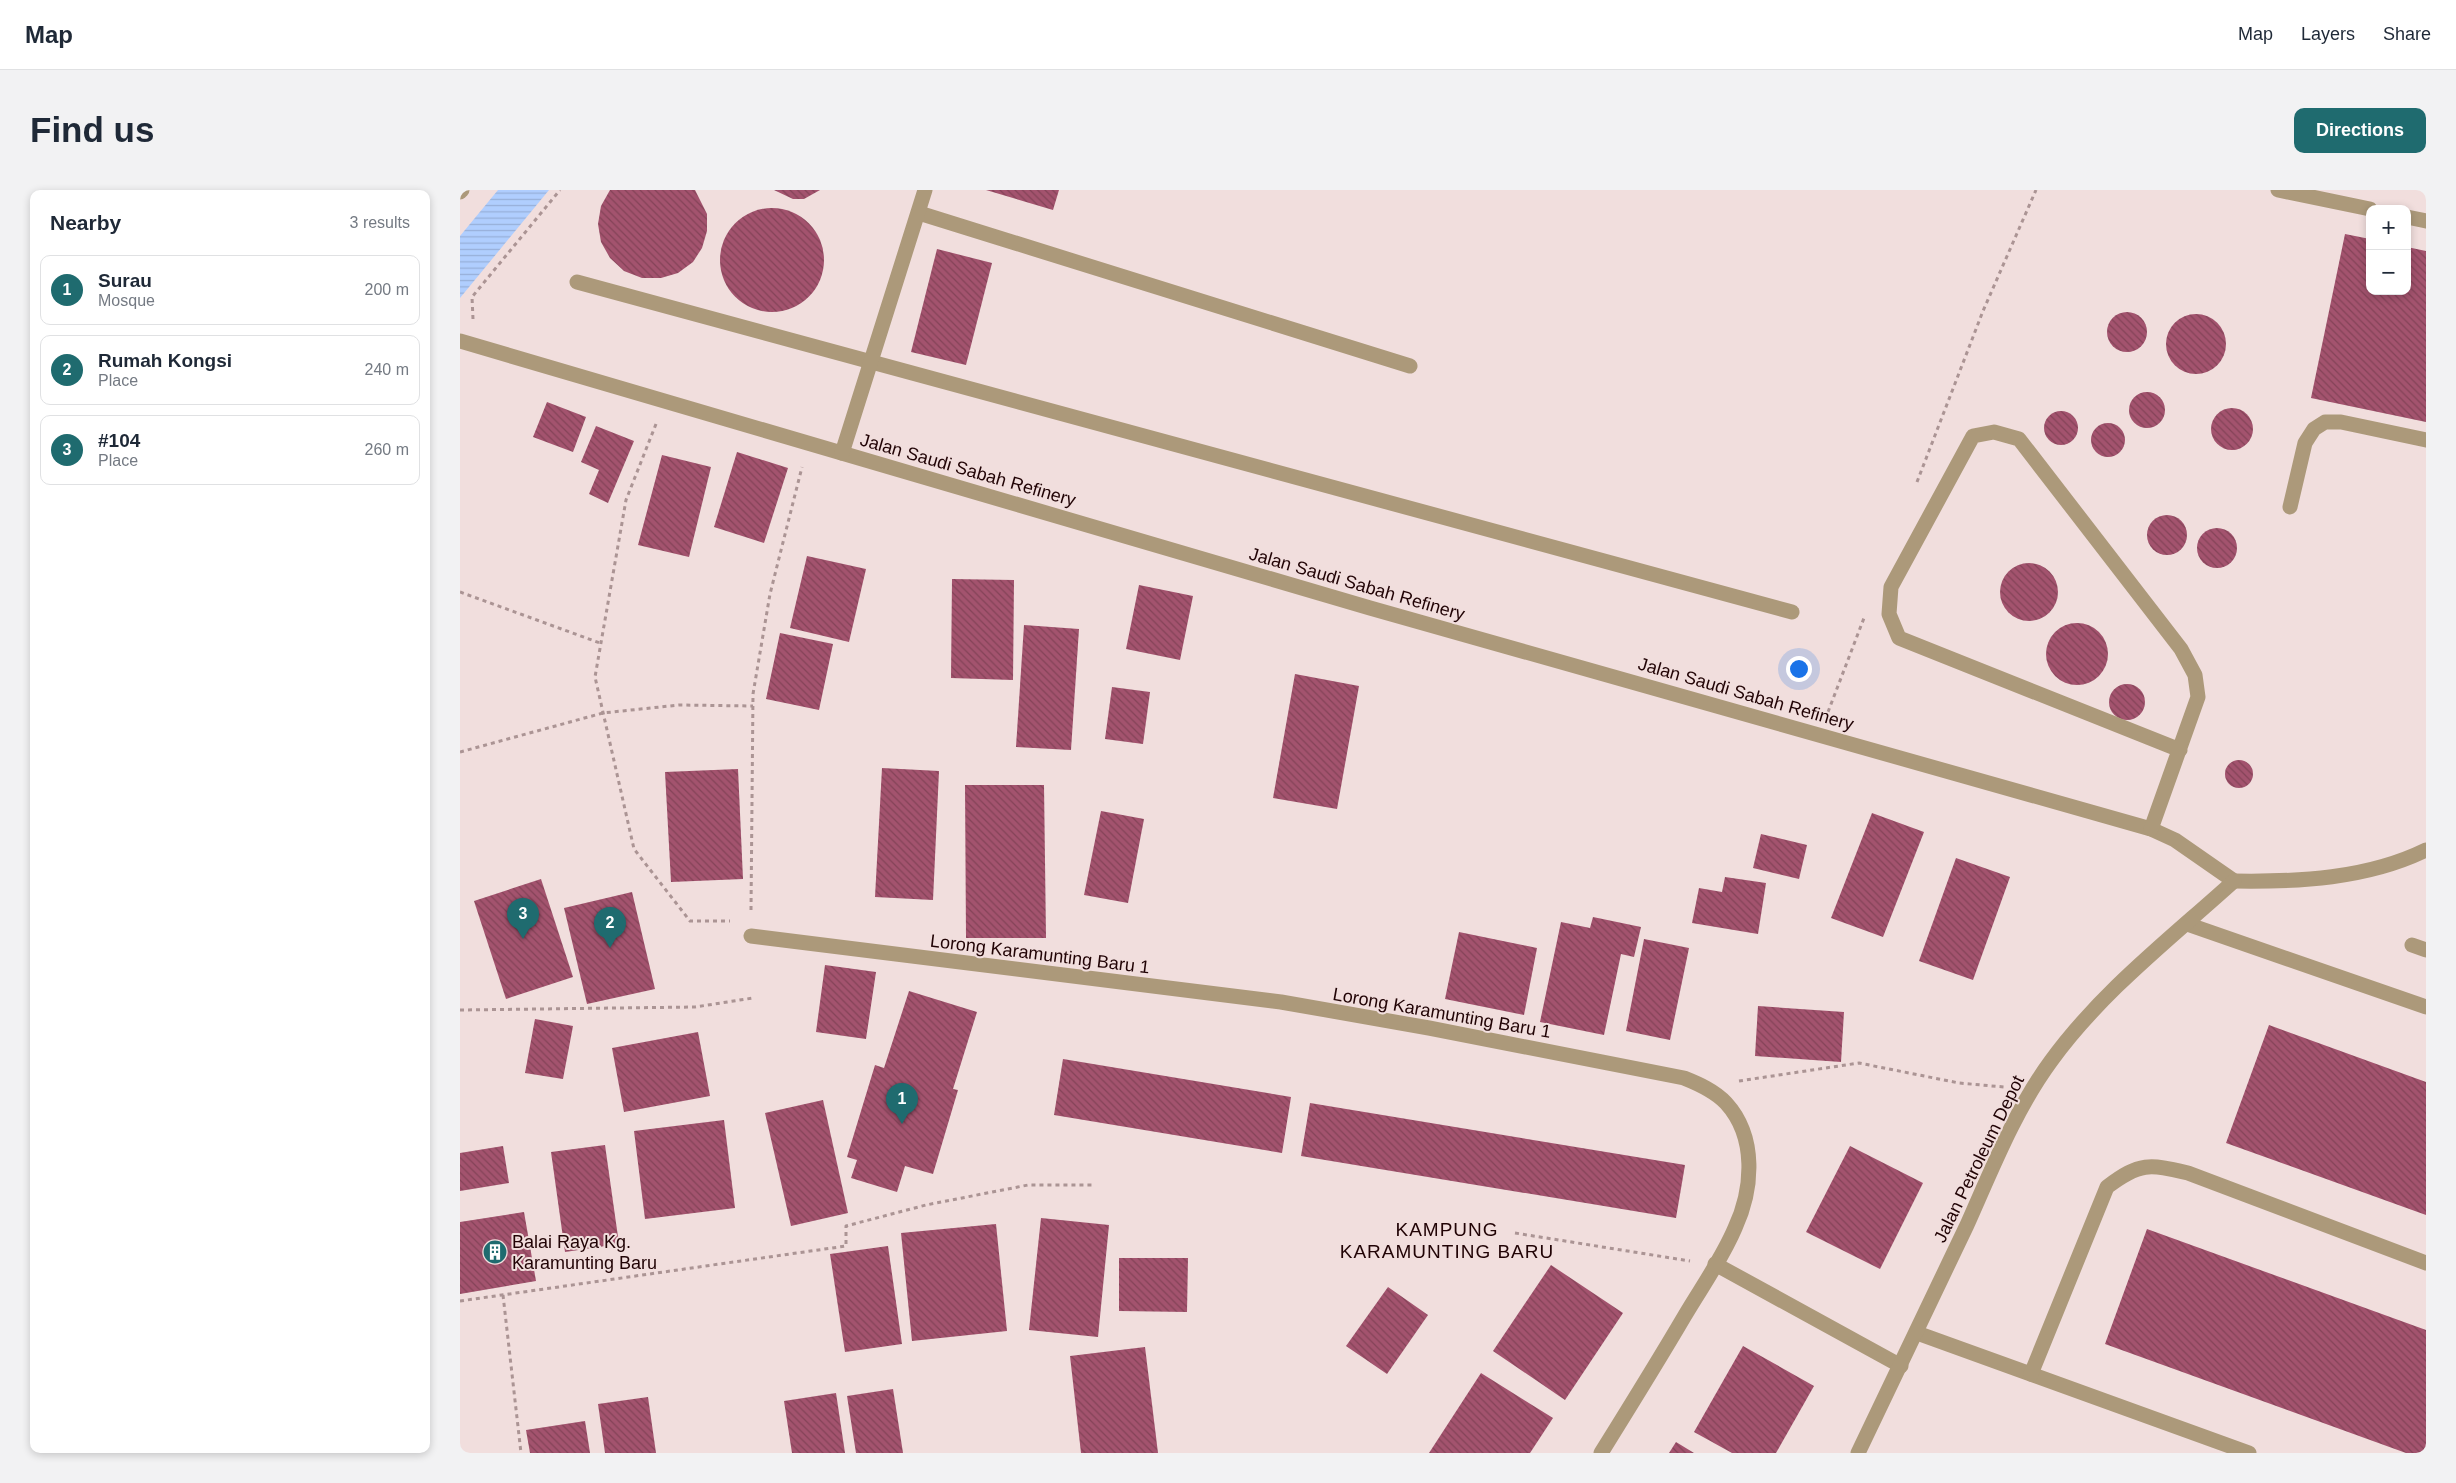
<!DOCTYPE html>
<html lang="en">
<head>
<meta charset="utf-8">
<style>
	:root { --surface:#fff; --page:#f2f2f3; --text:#1f2937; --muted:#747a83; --line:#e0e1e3; --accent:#1f6b6f }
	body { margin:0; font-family:Helvetica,sans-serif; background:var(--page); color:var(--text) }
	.controls { position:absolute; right:15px; top:15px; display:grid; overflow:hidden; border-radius:10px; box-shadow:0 2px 8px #0003 }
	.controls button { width:45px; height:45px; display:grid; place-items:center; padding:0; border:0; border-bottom:1px solid var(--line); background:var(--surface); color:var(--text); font:25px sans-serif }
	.you { position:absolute; left:1338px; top:478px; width:18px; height:18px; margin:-12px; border:4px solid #fff; border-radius:50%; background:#1a73e8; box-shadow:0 0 0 8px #1a73e833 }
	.badge { display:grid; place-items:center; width:32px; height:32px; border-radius:50%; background:var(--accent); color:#fff; font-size:16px; font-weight:700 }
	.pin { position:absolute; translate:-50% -41px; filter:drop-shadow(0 1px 2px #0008) }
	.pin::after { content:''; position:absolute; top:26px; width:18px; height:15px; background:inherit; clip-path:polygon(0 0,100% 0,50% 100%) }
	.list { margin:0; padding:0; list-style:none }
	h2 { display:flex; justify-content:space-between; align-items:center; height:65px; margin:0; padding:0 20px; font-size:21px }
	h2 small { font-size:16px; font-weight:400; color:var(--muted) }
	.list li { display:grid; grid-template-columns:32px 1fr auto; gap:15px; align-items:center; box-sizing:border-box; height:70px; margin:0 10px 10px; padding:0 10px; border:1px solid var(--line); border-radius:10px }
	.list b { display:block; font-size:19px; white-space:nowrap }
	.list p { margin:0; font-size:16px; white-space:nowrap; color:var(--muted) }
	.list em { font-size:16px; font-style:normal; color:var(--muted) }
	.map { position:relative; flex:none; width:1966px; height:1263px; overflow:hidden; border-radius:10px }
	header { display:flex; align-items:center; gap:30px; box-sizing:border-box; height:70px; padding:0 25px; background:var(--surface); border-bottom:1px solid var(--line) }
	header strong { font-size:24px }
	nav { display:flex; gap:28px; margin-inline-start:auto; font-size:18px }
	.intro { display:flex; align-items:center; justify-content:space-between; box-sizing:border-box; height:120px; padding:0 30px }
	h1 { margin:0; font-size:35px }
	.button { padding:12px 22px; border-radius:10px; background:var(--accent); color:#fff; font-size:18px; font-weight:700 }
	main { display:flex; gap:30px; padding:0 30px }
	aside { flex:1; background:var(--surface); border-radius:10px; box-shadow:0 2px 8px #0003 }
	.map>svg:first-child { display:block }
	.water { fill:url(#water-rules) }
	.building { fill:url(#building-back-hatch) }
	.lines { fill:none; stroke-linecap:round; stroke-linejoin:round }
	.path { stroke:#ab9494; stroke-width:3; stroke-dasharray:4 4; stroke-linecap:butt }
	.minor { stroke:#ac997a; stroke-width:15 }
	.labels { text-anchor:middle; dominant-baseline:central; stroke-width:4; stroke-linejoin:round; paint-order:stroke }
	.street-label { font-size:18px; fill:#210305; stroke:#f1dedd }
	.poi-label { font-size:18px; fill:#210305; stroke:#f1dedd; text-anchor:start }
	.neighbourhood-label { font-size:19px; letter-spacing:1px; fill:#210305; stroke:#f1dedd }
</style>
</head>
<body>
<header>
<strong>Map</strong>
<nav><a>Map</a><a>Layers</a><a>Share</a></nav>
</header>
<div class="intro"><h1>Find us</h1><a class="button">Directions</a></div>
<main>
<aside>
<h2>Nearby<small>3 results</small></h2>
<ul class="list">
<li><span class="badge">1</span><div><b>Surau</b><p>Mosque</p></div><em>200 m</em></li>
<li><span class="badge">2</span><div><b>Rumah Kongsi</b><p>Place</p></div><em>240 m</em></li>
<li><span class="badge">3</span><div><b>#104</b><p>Place</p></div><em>260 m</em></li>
</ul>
</aside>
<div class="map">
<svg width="1966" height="1263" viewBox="0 0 1966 1263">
	<defs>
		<pattern id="water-rules" width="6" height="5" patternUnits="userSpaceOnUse" patternTransform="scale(1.25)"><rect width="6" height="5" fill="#b0cefe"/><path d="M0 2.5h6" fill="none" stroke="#97afd8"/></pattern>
		<pattern id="building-back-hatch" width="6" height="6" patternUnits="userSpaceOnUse" patternTransform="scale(1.25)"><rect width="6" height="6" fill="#a3536e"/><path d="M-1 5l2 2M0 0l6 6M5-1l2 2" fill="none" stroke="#844358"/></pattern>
	</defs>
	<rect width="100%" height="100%" fill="#f1dedd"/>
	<path class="water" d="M38 0H89L0 108V46Z"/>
	<g class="building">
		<path d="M150 0H235L247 24V41L242 58 233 72 218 83 201 88H182L164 81 150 68 141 52 138 34 141 16Z"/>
		<path d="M314 0H360L344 9H333Z"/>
		<path d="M526 0H599L593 20Z"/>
		<circle cx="312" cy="70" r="52"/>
		<path d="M1885 44 1910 49V101H1947V57L1966 61V232L1851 208Z"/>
		<path d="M477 59 532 73 506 175 451 162Z"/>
		<circle cx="1667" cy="142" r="20"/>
		<circle cx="1736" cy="154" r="30"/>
		<circle cx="1687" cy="220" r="18"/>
		<path d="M87 212 126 227 113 262 73 247Z"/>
		<circle cx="1772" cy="239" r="21"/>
		<circle cx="1601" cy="238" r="17"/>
		<circle cx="1648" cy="250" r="17"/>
		<path d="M136 236 174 251 148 313 129 304 139 280 121 272Z"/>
		<path d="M277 262 328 278 304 353 254 337Z"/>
		<path d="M202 265 251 277 229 367 178 355Z"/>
		<circle cx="1707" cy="345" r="20"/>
		<circle cx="1757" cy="358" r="20"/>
		<path d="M347 366 406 379 389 452 330 438Z"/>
		<circle cx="1569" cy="402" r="29"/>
		<path d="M492 389 554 390 553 490 491 488Z"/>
		<path d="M679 395 733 406 720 470 666 459Z"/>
		<circle cx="1617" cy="464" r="31"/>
		<path d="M564 435 619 439 611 560 556 557Z"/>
		<path d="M320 443 373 454 359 520 306 509Z"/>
		<path d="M835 484 899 496 877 619 813 608Z"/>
		<circle cx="1667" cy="512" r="18"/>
		<path d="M652 497 690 502 683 554 645 549Z"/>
		<circle cx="1779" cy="584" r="14"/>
		<path d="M422 578 479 581 473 710 415 707Z"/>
		<path d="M278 579 283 689 211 692 205 582Z"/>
		<path d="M505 595H584L586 748H506Z"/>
		<path d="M641 621 684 629 668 713 624 705Z"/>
		<path d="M1412 623 1464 642 1423 747 1371 728Z"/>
		<path d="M1301 644 1347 655 1339 689 1293 678Z"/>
		<path d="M1496 668 1550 687 1513 790 1459 771Z"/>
		<path d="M1265 687 1306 693 1298 744 1232 733 1239 698 1262 702Z"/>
		<path d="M81 689 113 787 46 809 14 711Z"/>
		<path d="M172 702 195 799 127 814 104 718Z"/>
		<path d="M1133 727 1181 737 1174 767 1161 764 1144 845 1080 832 1101 732 1130 738Z"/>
		<path d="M999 742 1077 758 1064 825 985 809Z"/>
		<path d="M1184 749 1229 758 1210 850 1166 841Z"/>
		<path d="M365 775 416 782 406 849 356 842Z"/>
		<path d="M449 801 517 822 493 899 498 900 473 984 445 976 437 1002 391 988 397 970 387 967 415 875 424 878Z"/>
		<path d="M1298 816 1384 822 1381 872 1295 866Z"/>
		<path d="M75 829 113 836 103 889 65 883Z"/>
		<path d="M1809 835 1966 892V1025L1766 953Z"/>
		<path d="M238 842 250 906 164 922 152 858Z"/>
		<path d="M603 869 831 907 822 963 594 925Z"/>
		<path d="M363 910 388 1023 331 1036 305 923Z"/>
		<path d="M850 913 1225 975 1216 1028 841 966Z"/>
		<path d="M264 930 275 1018 185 1029 174 941Z"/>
		<path d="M145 955 159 1054 105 1062 91 962Z"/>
		<path d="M43 956 49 993 0 1001V963Z"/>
		<path d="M1390 956 1463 993 1420 1079 1346 1042Z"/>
		<path d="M64 1022 76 1091 0 1104V1032Z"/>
		<path d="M581 1028 649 1035 638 1147 569 1140Z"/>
		<path d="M536 1034 547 1141 452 1151 441 1043Z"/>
		<path d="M1687 1039 1966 1140V1263H1946L1645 1154Z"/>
		<path d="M428 1056 442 1154 385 1162 370 1064Z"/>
		<path d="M659 1068H728L727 1122 659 1121Z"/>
		<path d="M1091 1075 1163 1123 1105 1210 1033 1161Z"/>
		<path d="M928 1097 968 1125 927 1184 886 1156Z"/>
		<path d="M1283 1156 1354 1196 1316 1263H1272L1234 1242Z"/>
		<path d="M685 1157 698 1263H621L610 1166Z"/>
		<path d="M1021 1183 1093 1228 1070 1263H969Z"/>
		<path d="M433 1199 443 1263H396L387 1206Z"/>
		<path d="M376 1203 385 1263H332L324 1211Z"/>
		<path d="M188 1207 196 1263H145L138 1214Z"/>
		<path d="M125 1231 130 1263H70L66 1240Z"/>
		<path d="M1216 1252 1234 1263H1209Z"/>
	</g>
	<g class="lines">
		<g class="path">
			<path d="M13 129 12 107 100 0"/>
			<path d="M196 234 166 310 135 487 174 659 230 731H270"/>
			<path d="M1457 292 1523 121 1576 0"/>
			<path d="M0 402 140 453"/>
			<path d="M1368 522 1404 428"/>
			<path d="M0 562 143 523 219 515 293 516"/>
			<path d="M291 720 293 504 310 404 342 277"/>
			<path d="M0 820 235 817 293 808"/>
			<path d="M1279 891 1399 873 1499 893 1544 897"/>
			<path d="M1055 1043 1230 1071"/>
			<path d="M43 1105 61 1263"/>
			<path d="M0 1111 386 1056V1036L466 1015 568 995H633"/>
		</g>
		<g class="minor">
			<path d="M1818 0 1910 19"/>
			<path d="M0 2 2 0"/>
			<path d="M459 23 950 176"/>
			<path d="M1947 27 1966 31"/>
			<path d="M117 92 1332 422"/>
			<path d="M0 151 910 418 1691 639 1715 650 1774 691"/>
			<path d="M382 263 465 0"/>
			<path d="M1830 317 1845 253 1854 239 1865 232H1881L1966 250"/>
			<path d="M1691 639 1738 507 1735 485 1721 459 1559 249 1534 242 1513 246 1431 397 1429 424 1439 448 1720 560"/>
			<path d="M1774 691C1838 692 1907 689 1966 660"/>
			<path d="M1727 734 1966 817"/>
			<path d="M291 746 821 812 969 838 1224 888C1239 894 1255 901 1266 913 1297 947 1293 999 1275 1038 1262 1069 1241 1098 1224 1127 1197 1173 1169 1218 1141 1263"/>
			<path d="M1952 755 1966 760"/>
			<path d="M1255 1074 1441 1176"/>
			<path d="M1457 1143 1789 1263"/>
			<path d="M1571 1184 1647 997C1680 972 1689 974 1728 983L1966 1073"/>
			<path d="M1398 1263C1435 1187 1471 1111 1507 1035 1532 979 1555 920 1591 871 1641 802 1711 748 1774 691"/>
		</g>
	</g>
	<defs>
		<symbol id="building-disc" viewBox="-11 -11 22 22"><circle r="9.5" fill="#1f6b6f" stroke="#f1dedd"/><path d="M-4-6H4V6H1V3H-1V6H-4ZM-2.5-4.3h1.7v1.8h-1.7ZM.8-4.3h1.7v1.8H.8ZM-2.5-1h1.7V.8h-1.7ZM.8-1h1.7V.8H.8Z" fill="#fff"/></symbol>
	</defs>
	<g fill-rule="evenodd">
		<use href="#building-disc" x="21" y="1048" width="28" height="28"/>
	</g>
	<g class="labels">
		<g class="street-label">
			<text transform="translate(508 280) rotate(16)">Jalan Saudi Sabah Refinery</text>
			<text transform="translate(897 394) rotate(16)">Jalan Saudi Sabah Refinery</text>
			<text transform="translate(1286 504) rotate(16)">Jalan Saudi Sabah Refinery</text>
			<text transform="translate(580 764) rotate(7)">Lorong Karamunting Baru 1</text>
			<text transform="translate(982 823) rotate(10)">Lorong Karamunting Baru 1</text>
			<text transform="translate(1519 969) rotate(-64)">Jalan Petroleum Depot</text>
		</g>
		<g class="poi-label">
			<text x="52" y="1052">Balai Raya Kg.<tspan x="52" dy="21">Karamunting Baru</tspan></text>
		</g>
		<g class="neighbourhood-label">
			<text x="987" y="1039">KAMPUNG<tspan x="987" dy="22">KARAMUNTING BARU</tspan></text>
		</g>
	</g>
</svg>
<div class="controls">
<button>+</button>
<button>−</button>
</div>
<div class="you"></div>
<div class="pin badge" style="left:442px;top:934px">1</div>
<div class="pin badge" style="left:150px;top:758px">2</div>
<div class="pin badge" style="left:63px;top:749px">3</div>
</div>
</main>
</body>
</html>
